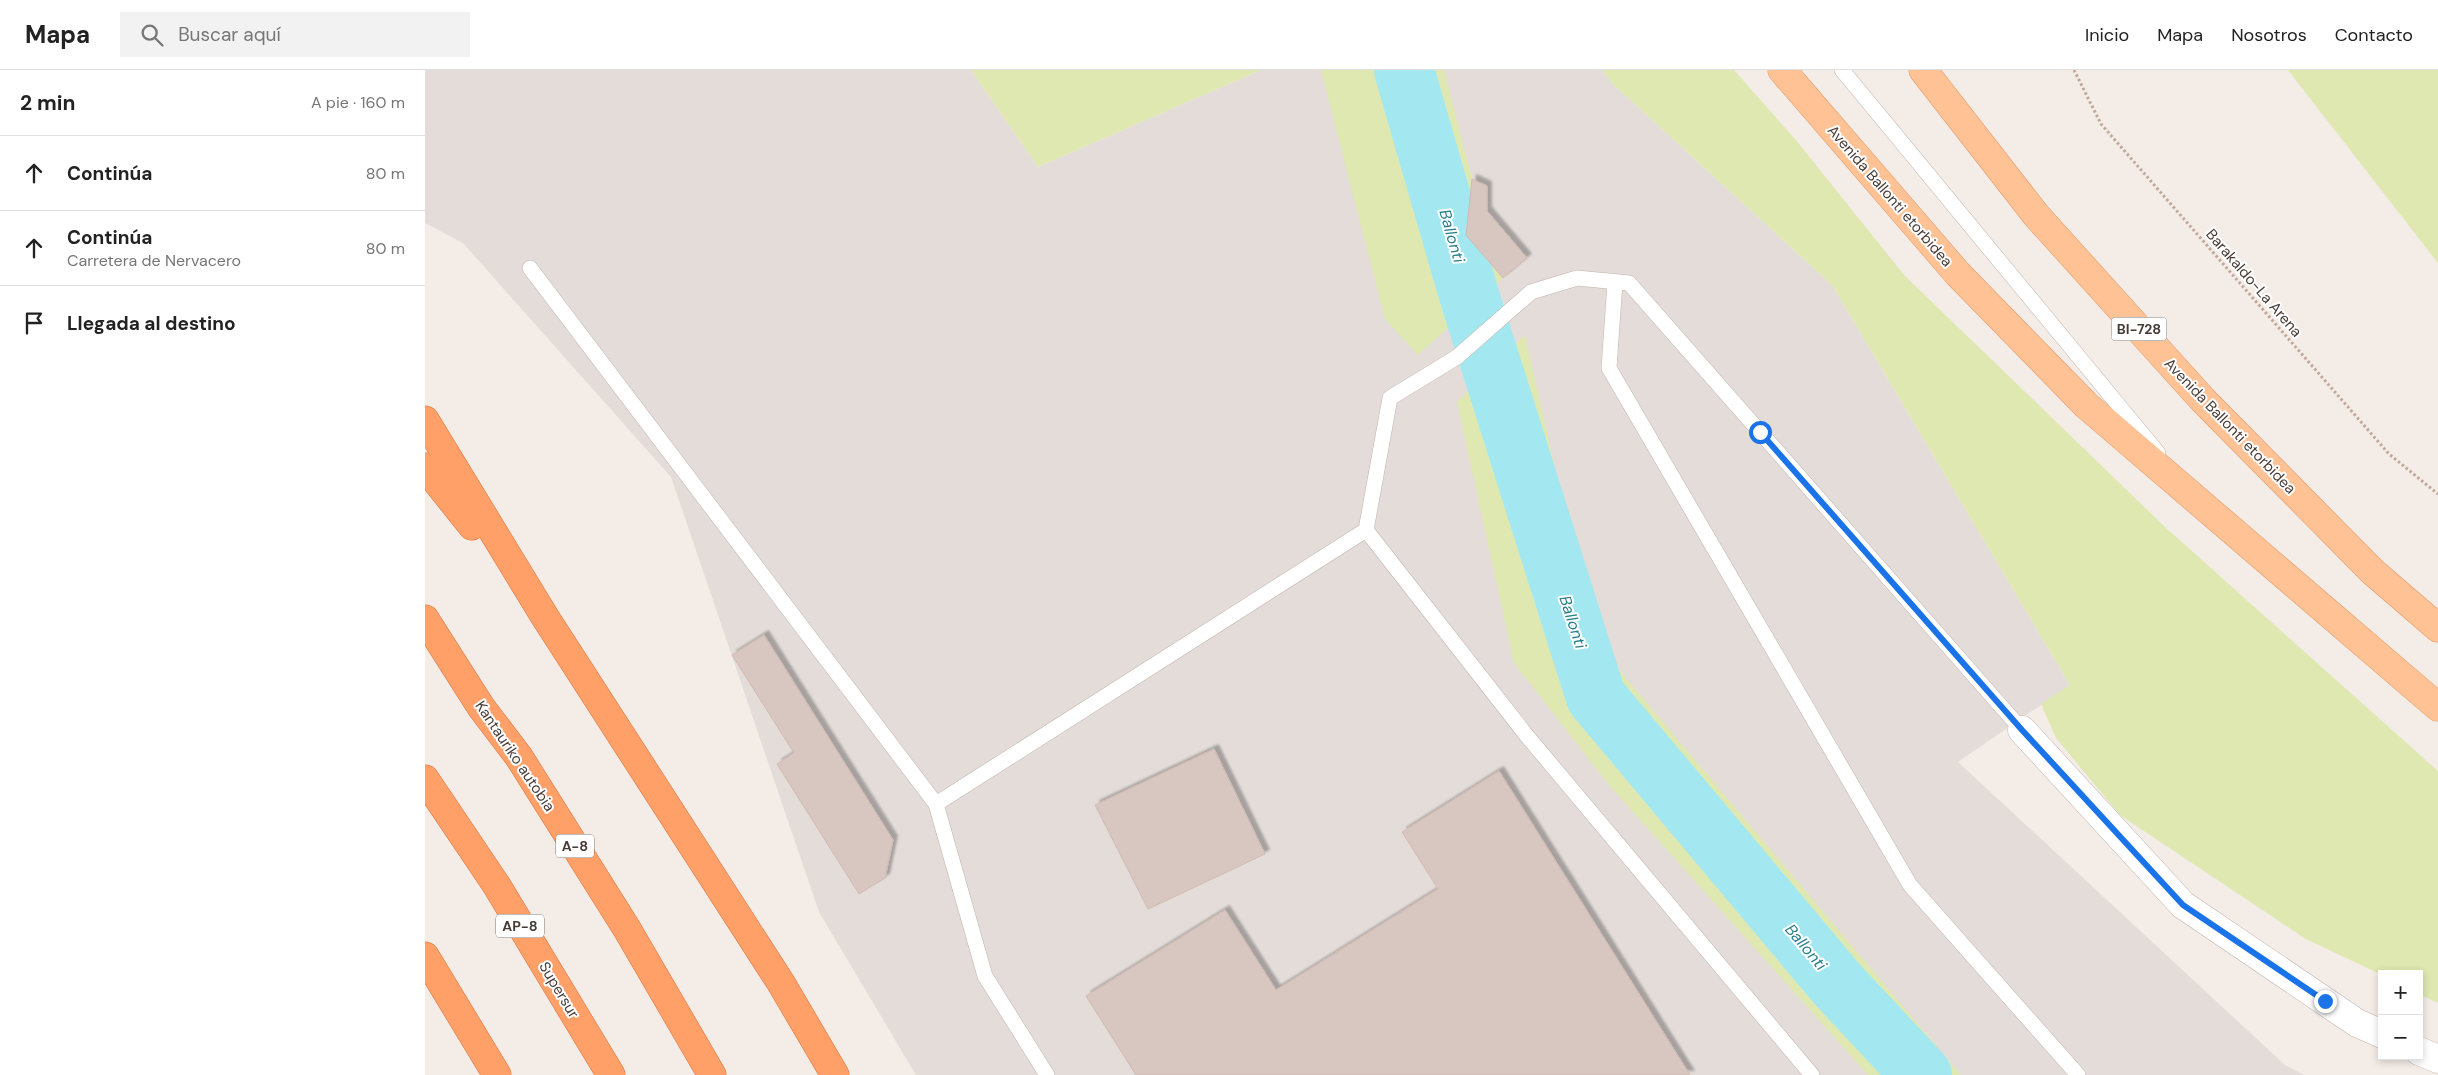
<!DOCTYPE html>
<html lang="es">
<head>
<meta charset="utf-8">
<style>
	:root { --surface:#fff; --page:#f2f2f2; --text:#222; --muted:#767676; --line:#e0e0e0 }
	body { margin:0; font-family:"DM Sans",sans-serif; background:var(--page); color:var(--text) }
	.controls { position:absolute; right:15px; bottom:15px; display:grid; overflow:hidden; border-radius:0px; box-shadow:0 2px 8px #0003 }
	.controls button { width:45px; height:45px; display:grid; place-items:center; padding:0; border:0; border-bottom:1px solid var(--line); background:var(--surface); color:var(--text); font:25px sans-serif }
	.stop { position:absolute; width:15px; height:15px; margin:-11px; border:4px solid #1a73e8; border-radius:50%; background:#fff }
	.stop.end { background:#1a73e8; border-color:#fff; box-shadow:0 1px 5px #0008 }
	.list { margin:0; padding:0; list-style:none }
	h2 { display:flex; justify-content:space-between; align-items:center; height:65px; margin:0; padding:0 20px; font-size:21px }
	h2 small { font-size:16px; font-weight:400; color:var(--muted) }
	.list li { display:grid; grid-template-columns:32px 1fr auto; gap:15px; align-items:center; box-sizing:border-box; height:75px; padding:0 20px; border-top:1px solid var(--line) }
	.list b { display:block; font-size:19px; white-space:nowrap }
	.list p { margin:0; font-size:16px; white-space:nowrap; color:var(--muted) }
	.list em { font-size:16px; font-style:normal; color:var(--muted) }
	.icon { flex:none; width:28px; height:28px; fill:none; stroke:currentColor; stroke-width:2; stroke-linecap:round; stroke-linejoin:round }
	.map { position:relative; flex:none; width:2013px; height:1005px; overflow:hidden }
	header { display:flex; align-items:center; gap:30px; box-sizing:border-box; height:70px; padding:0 25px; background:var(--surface); border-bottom:1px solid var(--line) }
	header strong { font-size:24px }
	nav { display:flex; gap:28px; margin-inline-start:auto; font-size:18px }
	.search { width:350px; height:45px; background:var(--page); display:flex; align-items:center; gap:12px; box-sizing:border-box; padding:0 18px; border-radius:0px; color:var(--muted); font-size:19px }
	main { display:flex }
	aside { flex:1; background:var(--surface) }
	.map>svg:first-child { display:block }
	.industrial { fill:#e3dcd9 }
	.green { fill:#dfe8b0 }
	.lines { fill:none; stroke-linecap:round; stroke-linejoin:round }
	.river { stroke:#a3e8f1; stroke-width:60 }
	.building { fill:#d8c7c0; stroke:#d0bab0; filter:url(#shadow) }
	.service-casing { stroke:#c2b4ad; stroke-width:16 }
	.minor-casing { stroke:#c2b4ad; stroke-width:29 }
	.primary-casing { stroke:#e49965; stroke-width:29 }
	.motorway-casing { stroke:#de7037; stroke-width:29 }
	.path { stroke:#c1a89b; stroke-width:3; stroke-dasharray:2.5 2.5; stroke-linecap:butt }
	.service { stroke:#fff; stroke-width:15 }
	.minor { stroke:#fff; stroke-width:28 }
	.primary { stroke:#fec295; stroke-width:28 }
	.motorway { stroke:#fea068; stroke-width:28 }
	.route { stroke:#1a73e8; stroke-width:6 }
	.labels { text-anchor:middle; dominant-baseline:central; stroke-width:4; stroke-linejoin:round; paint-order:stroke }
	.shield { fill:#fff; stroke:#7e7672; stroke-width:1 }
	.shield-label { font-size:14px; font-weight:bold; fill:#473b36 }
	.street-label { font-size:15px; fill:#473b36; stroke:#fff }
	.water-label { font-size:16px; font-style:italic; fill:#277e8b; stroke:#fff }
</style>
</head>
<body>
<header>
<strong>Mapa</strong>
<div class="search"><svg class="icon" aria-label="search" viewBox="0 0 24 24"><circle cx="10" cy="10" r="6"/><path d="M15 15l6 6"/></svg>Buscar aquí</div>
<nav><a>Inicio</a><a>Mapa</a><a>Nosotros</a><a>Contacto</a></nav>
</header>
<main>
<aside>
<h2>2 min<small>A pie · 160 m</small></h2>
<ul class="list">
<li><svg class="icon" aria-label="ahead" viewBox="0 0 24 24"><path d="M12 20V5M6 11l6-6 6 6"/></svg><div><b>Continúa</b></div><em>80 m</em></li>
<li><svg class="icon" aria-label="ahead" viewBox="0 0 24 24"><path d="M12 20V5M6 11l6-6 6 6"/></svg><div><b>Continúa</b><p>Carretera de Nervacero</p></div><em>80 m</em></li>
<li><svg class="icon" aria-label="arrive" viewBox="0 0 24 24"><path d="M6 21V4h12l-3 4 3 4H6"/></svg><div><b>Llegada al destino</b></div></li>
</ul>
</aside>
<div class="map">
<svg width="2013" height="1005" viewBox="0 0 2013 1005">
	<defs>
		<filter id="shadow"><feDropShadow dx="4.5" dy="-4.5" stdDeviation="1" flood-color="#0004"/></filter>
	</defs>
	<rect width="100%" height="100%" fill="#f4ece7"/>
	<path class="industrial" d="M0 0H546L613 97 836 0H1177L1188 14 1407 215 1645 615 1533 692 1860 995 1879 1005H491L394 842 246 407 38 173 0 153Z"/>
	<g class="green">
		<path d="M546 0H836L613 97Z"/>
		<path d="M896 0H1019L1047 109 1041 165 1078 208 993 285 960 249Z"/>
		<path d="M1177 0H1309L1370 69 1480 206 1740 457 2013 701V933L1994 924V904L1957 905 1881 869 1695 745 1631 668 1616 634 1645 615 1407 215 1188 14Z"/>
		<path d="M1863 0H2013V193Z"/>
		<path d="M1100 265 1154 505 1173 569 1200 607 1536 1005H1443L1184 715 1089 593 1032 332Z"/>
	</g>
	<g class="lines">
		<path class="river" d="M979 0 1044 225 1171 627 1412 914 1497 1005"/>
	</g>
	<g class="building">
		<path d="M1047 109 1062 116V141L1102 188 1078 208 1041 165Z"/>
		<path d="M339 565 468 770 460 808 434 824 352 694 369 683 307 585Z"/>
		<path d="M789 679 840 784 723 839 670 735Z"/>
		<path d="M1074 701 1265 1005H711L661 926 800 840 851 920 1013 819 977 762Z"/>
	</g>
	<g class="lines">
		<defs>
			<g id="service">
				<path d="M1417 0 1733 383"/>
				<path d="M105 198 511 734 941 460"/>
				<path d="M1190 212 1184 298 1485 815 1653 1005"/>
				<path d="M511 734 560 906 622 1005"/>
				<path d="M1387 1005 1102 666 941 460 965 328 1032 287 1106 222 1152 208 1204 213 1597 660"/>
			</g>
			<g id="minor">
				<path d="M1597 660 1758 835 1932 953 1957 964"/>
				<path d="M1994 981 2013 989"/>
			</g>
			<g id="primary">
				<path d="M1357 0 1533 204 1661 335 2013 637"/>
				<path d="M1498 0 1611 145 1778 330 1948 502 2013 558"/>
			</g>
			<g id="motorway">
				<path d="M0 350 120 547 356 913 410 1005"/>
				<path d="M0 397 47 456"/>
				<path d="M0 549 56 637 94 687 202 859 287 1005"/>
				<path d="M0 709 72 816 186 1005"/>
				<path d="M0 886 72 1005"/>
			</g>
		</defs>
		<use href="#service" class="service-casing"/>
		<use href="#minor" class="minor-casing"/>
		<use href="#primary" class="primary-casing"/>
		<use href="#motorway" class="motorway-casing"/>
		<path class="path" d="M1649 0 1676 54 1964 384 2013 424"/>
		<use href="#service" class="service"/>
		<use href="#minor" class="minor"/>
		<use href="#primary" class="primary"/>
		<use href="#motorway" class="motorway"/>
	</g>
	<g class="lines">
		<path class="route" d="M1335 362 1597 660 1758 835 1900 931"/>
	</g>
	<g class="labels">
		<g class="shield">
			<rect x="1686.5" y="247.5" width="55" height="23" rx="4"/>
			<rect x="131" y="764.5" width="38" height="23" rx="4"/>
			<rect x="71" y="844.5" width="48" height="23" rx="4"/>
		</g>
		<g class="shield-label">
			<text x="1714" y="259">BI-728</text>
			<text x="150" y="776">A-8</text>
			<text x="95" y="856">AP-8</text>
		</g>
		<g class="street-label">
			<text transform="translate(1465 126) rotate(49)">Avenida Ballonti etorbidea</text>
			<text transform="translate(1829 213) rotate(49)">Barakaldo-La Arena</text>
			<text transform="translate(1805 356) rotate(46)">Avenida Ballonti etorbidea</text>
			<text transform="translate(90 686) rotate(56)">Kantauriko autobia</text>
			<text transform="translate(134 920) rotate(59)">Supersur</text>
		</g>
		<g class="water-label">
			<text transform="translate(1027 166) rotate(74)">Ballonti</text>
			<text transform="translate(1148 552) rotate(72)">Ballonti</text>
			<text transform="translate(1381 877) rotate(50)">Ballonti</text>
		</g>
	</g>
</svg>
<div class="controls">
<button>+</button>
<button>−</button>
</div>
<div class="stop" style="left:1335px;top:362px"></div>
<div class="stop end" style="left:1900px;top:931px"></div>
</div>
</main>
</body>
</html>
